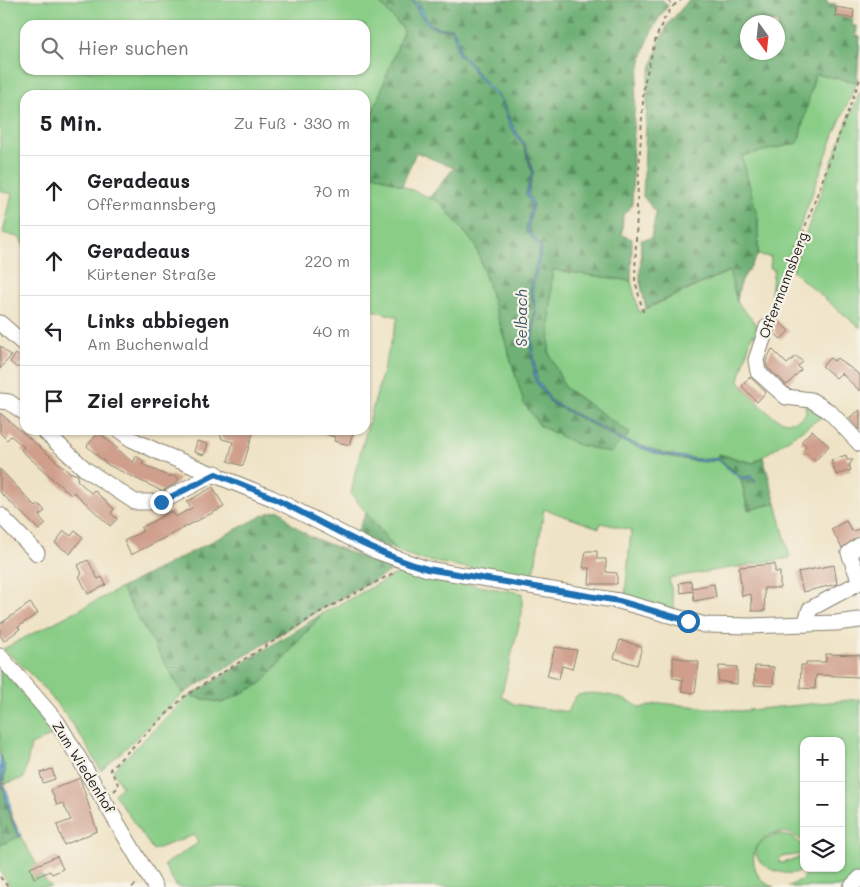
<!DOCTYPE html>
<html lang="de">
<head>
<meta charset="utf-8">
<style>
	:root { --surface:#fff; --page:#f2f2f2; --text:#202124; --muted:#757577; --line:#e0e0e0 }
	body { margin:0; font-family:Mali,sans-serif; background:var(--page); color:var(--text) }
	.controls { position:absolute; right:15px; bottom:15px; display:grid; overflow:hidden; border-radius:10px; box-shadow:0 1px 4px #0004 }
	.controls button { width:45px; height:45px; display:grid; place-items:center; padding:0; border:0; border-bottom:1px solid var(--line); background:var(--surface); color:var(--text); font:25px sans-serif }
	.compass { position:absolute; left:740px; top:15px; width:45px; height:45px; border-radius:50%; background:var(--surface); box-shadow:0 1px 4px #0004; rotate:165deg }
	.stop { position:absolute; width:15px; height:15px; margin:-11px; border:4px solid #1f6fb2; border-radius:50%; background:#fff }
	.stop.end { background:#1f6fb2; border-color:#fff; box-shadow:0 1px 5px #0008 }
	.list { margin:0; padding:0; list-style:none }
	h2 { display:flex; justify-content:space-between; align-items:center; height:65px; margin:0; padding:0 20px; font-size:21px }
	h2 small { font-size:16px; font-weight:400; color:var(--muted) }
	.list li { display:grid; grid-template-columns:32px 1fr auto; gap:15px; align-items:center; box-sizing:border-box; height:70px; padding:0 20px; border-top:1px solid var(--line) }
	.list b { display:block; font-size:19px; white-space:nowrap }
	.list p { margin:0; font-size:16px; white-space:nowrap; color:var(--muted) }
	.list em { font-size:16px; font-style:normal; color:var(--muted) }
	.icon { flex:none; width:28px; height:28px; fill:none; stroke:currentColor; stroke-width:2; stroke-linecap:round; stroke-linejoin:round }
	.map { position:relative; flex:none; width:860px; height:887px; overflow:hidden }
	.search { position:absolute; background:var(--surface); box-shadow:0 1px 4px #0004; left:20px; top:20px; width:350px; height:55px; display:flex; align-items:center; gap:12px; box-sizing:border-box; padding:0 18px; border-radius:15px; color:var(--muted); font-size:19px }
	.panel { position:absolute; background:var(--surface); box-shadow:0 1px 4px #0004; left:20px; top:90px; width:350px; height:345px; border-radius:15px }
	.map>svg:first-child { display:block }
	.green { fill:#89cd87; stroke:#527452; fill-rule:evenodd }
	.forest { fill:url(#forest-firs); stroke:#456648; fill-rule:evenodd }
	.water { fill:url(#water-waves); stroke:#3f627a }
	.building { fill:#cf9f8b }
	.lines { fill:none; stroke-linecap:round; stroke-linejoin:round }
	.minor-casing { stroke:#868070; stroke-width:17 }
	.path { stroke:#868070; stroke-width:2; stroke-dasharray:4 4; stroke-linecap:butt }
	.minor { stroke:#fff; stroke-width:15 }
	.route { stroke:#1f6fb2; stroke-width:6 }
	.labels { text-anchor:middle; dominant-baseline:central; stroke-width:4.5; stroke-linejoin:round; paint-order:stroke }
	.street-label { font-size:14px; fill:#1c1c1c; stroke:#f7f3e8 }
	.water-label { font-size:15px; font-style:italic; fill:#385467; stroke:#f7f3e8 }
</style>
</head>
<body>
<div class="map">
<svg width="860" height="887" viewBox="0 0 860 887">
	<defs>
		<pattern id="forest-firs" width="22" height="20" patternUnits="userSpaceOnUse" patternTransform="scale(1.25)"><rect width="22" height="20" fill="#6eb074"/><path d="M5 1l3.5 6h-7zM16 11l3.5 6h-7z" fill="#5a8e5e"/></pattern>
		<pattern id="water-waves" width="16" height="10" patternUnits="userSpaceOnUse" patternTransform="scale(1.25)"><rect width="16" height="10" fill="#62a9d8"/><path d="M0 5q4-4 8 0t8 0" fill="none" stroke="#5089ae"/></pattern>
	</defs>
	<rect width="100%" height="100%" fill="#f7f3e8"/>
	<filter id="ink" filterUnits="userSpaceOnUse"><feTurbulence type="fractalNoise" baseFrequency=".02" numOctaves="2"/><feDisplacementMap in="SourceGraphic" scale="10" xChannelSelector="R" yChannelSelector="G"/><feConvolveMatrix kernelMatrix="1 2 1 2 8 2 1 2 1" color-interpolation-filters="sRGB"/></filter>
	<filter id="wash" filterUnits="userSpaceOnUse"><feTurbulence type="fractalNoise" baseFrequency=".0096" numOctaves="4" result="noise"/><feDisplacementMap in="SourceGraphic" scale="20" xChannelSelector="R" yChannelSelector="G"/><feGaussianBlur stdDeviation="1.12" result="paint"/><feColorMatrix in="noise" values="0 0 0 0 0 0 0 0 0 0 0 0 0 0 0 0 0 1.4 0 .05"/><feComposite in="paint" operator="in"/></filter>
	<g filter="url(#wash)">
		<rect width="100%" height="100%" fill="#efe3c5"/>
		<g class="green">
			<path d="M0 0H377L404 30 368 125 365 139V95H25V249L20 238 3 233 12 194 0 191ZM25 25H365V70H25Z"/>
			<path d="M815 74 857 82 835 132 773 300 771 293 774 269 770 268 771 257 758 255V219L741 156 798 143Z"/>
			<path d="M860 92V328L792 271 842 135Z"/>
			<path d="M365 170 440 202 476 246 524 403 540 426 610 453 622 441C652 452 686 465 718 460L741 479 748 510 776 503 790 558 669 578 675 611 625 597 631 530 601 523 599 528 544 509 533 579 422 560 397 551 351 494 355 472 398 317 365 308Z"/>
			<path d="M552 269 631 281 639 312 730 271 737 302 761 330 759 336 752 335 739 380C743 389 750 394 757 401 769 415 789 433 806 413L805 405 826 414 753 463 719 454 718 458C686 463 654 450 624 440L630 433 565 388 549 353Z"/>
			<path d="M398 573 522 593V613L501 696 514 704 568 712 575 697C588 688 628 697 640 708L660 703 740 711 860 699V874L847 887H788L802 879 808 868H841V741H804V843C788 825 763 831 754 852 752 868 758 882 774 887H177L164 865 198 843 194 835 153 850 114 794 122 787 113 770 186 698 190 696 222 703 262 683 323 613Z"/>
			<path d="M121 588 183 694 101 771C77 725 43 682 3 649Z"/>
			<path d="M0 667 57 733 31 745 24 778 4 784 5 768 0 754Z"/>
			<path d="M779 834 795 838 804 847V854L780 857 779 862 782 863 804 856 806 868C782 887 724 850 779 834Z"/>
			<path d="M20 836 37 865 34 878 41 875 51 887H11L0 872V845Z"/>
		</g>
		<g class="forest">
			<path d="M377 0H412C424 19 426 32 451 29L455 37 458 54 469 63 478 78 501 101 510 126 524 146 532 172 526 194 531 205 526 230 540 248 530 290 535 311 530 340 535 381 551 403 622 441 610 453 576 444 540 426 524 403 476 246 440 202 429 198 454 168 416 152 402 186 365 170V139L368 125 404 30Z"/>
			<path d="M414 0H663L668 6C625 55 635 144 632 206L623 215 622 235 632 239 631 281 552 270 549 353 565 388 630 433 624 440 552 402 537 380 532 341 536 311 532 290 542 248 528 230 533 204 528 194 533 172 525 145 512 125 502 100 480 77 470 62 460 53 457 36 452 28C427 30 426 19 414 0Z"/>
			<path d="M689 0H827V3L836 4 835 16 853 18 852 26H857L856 36 860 37 857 82 815 74 798 143 742 156 758 219V255L740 283 737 302 729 271 646 308 640 281 641 240 651 238 656 213 643 196 648 79 659 43 668 24ZM748 22H778V52H748Z"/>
			<path d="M718 454 753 463 763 457 776 503 748 510 741 479 751 478 756 482 751 476 741 478 718 458Z"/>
			<path d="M279 510 283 512 289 522 309 536 393 570 321 609 183 694 121 588 268 513Z"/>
			<path d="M366 513 397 551 356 535Z"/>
			<path d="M323 613 262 683 222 703 190 696Z"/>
			<path d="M0 762 2 768 1 784 7 798 10 817 19 837 0 845Z"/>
		</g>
		<g class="water">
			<path d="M412 0C431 11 419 31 452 28L457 36 460 53 470 62 480 77 502 100 512 125 525 145 533 172 528 194 533 204 528 230 542 248 532 290 536 311 532 341 537 380 552 402 607 430 618 438 661 453 704 460 718 458 741 477 751 476 756 483 750 478 741 479 718 460 704 462 661 455 618 440 606 431 551 403 535 381 530 340 535 311 530 290 540 248 526 230 531 205 526 194 532 172 524 146 510 126 501 101 478 78 469 63 458 54 455 37 451 29C425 31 424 19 412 0Z"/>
			<path d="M0 754 5 768 3 783 9 797 12 817 21 836 19 837C7 810 0 782 0 754Z"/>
		</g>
		<g id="blocks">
			<g class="building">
				<path d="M836 7 854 10 853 18 835 16Z"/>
				<path d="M777 320 789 331 781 339 775 334V322Z"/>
				<path d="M0 346 11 356 0 369Z"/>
				<path d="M772 349 787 364 796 356 803 362 798 366 801 370 787 385 767 367 766 361Z"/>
				<path d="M16 354 24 361 17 368 10 362Z"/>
				<path d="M830 358 834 361 837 358 860 375V391L841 373 836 378 822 366Z"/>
				<path d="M750 377 766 392 757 402 742 386Z"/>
				<path d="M860 410V430L849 418Z"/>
				<path d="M0 413 69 472 78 475 77 480 91 493 94 490 114 509 111 513 117 519 110 526 74 492 71 495 55 481 21 450 24 447 11 436 7 440 0 433Z"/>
				<path d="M219 430H254L243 466 228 461 233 442 222 439Z"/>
				<path d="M319 430H354L349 445 334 441 335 437 318 432Z"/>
				<path d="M812 430 829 446 815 461 803 451 806 446 801 442Z"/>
				<path d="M99 432 133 463 136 456 144 461 142 464 170 477 171 475 179 479 177 483 162 491 108 465 87 446Z"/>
				<path d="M197 441 208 444 204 455 194 452Z"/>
				<path d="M846 455 847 460H853L849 465 851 470 836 475 831 460Z"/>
				<path d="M0 469 36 507 39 504 45 511 39 516 46 524 39 530 0 492Z"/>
				<path d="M213 487 224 507 131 555 124 541 143 531 141 528 172 511 175 517 192 508 186 502Z"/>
				<path d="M846 521 852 531 860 529V536L842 548 831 529Z"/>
				<path d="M64 531 71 536 75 531 83 537 70 554 55 543Z"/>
				<path d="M586 551H597V559H606V572L617 573V584H589L590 568H583Z"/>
				<path d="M88 560 98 579 102 577 106 585 88 594 79 576 82 574 78 565Z"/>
				<path d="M775 564V572H780V588H764L765 611H752L751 594 742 596 739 567Z"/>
				<path d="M834 565 837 584 803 592 798 572Z"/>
				<path d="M691 581 692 588 714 584 716 597 694 601 693 591 681 593 679 583Z"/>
				<path d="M30 603 38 613 18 627 20 629 4 641 0 635V624Z"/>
				<path d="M620 640 642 647 637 665 614 658Z"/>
				<path d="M555 647 577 650 572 669 562 666 559 679 547 676Z"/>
				<path d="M826 654 860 655V677L816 675 815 689 800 688 801 665H806V662H826Z"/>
				<path d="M673 657 699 662 695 693 681 691 683 680 673 678Z"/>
				<path d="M719 666 737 667V684L718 681Z"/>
				<path d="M755 666 774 667 773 686 754 685Z"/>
				<path d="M52 769 55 779 43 783 40 773Z"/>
				<path d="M80 778 97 831 64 845 57 825 71 820 63 803 57 805 51 790Z"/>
				<path d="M57 856 63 869 52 874 50 871 34 878 30 868Z"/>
			</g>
		</g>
	</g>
	<g filter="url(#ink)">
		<use href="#blocks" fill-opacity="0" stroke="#868070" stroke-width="1"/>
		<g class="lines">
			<defs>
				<g id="minor">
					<path d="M0 323 25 345"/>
					<path d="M767 327 756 360 758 372 786 397 811 400 830 412 860 444"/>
					<path d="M0 401 9 402 25 413"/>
					<path d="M43 430 85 469 135 502H161L216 473"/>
					<path d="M119 430 131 439 163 454 272 498 376 551 427 569 619 601 705 625 750 626 836 623 860 620"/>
					<path d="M0 515 37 553"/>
					<path d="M860 582 849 553 860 545"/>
					<path d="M805 624 810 609 860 582"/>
					<path d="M0 656 58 723 155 887"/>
					<path d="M851 887 860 878"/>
				</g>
			</defs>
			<use href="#minor" class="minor-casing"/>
			<g class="path">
				<path d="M668 0 673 6 681 0"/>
				<path d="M643 312 635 280 637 203 644 84 656 38 663 21 673 6"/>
				<path d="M772 316 860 79"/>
				<path d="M114 791 119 786 110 769 185 696 322 611 395 572"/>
				<path d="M0 877 8 887"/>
				<path d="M132 887 137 884"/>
			</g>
			<use href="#minor" class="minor"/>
		</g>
	</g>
	<g class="lines" filter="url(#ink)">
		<path class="route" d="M161 502 216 474C235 482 254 489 273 498 324 523 372 553 427 569L619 601 688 621"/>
	</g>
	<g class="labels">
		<g class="street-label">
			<text transform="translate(783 285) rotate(-69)">Offermannsberg</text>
			<text transform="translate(84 767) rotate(58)">Zum Wiedenhof</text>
		</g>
		<g class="water-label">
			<text transform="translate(521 318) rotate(-90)">Selbach</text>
		</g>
	</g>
</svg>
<div class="controls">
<button>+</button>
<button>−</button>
<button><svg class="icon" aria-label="layers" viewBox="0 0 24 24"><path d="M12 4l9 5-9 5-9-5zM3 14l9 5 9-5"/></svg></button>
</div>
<svg class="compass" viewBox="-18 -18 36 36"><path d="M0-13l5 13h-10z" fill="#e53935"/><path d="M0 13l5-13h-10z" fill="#757577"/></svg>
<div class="stop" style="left:688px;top:621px"></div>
<div class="stop end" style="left:161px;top:502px"></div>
<div class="search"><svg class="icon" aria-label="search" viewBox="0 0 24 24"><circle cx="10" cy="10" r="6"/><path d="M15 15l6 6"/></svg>Hier suchen</div>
<section class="panel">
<h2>5 Min.<small>Zu Fuß · 330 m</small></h2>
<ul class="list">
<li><svg class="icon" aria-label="ahead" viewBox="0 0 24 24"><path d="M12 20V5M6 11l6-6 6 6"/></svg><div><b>Geradeaus</b><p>Offermannsberg</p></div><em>70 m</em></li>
<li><svg class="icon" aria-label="ahead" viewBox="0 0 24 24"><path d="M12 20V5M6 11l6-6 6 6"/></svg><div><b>Geradeaus</b><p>Kürtener Straße</p></div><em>220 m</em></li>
<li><svg class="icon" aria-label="left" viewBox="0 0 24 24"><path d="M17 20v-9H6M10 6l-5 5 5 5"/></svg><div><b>Links abbiegen</b><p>Am Buchenwald</p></div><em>40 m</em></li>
<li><svg class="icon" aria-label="arrive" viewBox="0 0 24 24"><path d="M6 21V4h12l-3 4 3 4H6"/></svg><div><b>Ziel erreicht</b></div></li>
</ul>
</section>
</div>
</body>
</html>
